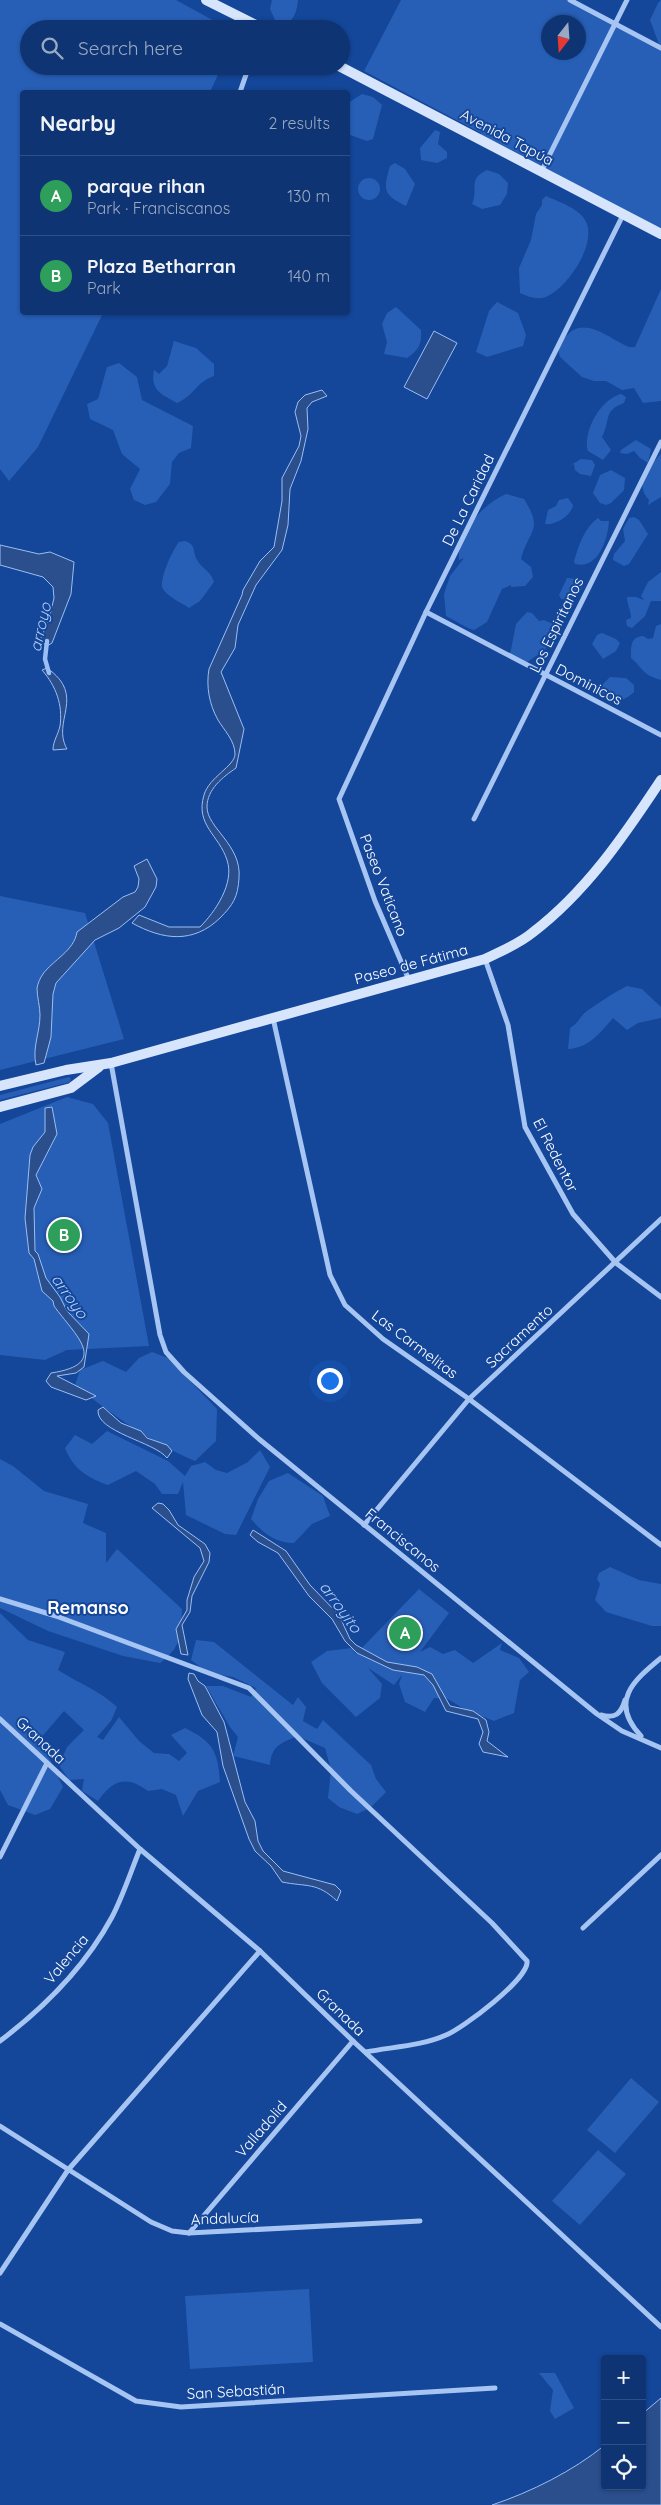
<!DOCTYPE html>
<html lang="en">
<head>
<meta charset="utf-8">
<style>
	:root { --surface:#0f3473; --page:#183c78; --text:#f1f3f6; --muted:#9baac4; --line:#2f4f85; --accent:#8abfa5 }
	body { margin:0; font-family:Quicksand,sans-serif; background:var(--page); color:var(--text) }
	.controls { position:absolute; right:15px; bottom:15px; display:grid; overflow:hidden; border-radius:5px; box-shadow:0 1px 4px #0004 }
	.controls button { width:45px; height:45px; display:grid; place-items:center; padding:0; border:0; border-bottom:1px solid var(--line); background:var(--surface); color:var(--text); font:25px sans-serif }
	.compass { position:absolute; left:541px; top:15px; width:45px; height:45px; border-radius:50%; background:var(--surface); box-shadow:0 1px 4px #0004; rotate:197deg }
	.you { position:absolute; left:329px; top:1380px; width:18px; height:18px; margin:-12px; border:4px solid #fff; border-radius:50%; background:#1a73e8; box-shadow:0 0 0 8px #1a73e833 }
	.badge { display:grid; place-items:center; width:32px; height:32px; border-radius:50%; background:var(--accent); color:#fff; font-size:16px; font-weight:700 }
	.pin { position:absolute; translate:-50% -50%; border:2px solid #fff; box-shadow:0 1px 5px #0006 }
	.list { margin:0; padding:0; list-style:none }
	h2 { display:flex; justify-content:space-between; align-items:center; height:65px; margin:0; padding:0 20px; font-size:21px }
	h2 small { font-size:16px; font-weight:400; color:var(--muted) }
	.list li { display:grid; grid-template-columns:32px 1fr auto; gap:15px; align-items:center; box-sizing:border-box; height:80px; padding:0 20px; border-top:1px solid var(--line) }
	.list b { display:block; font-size:19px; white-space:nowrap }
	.list p { margin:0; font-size:16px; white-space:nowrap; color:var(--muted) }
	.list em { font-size:16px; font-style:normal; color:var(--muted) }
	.icon { flex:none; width:28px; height:28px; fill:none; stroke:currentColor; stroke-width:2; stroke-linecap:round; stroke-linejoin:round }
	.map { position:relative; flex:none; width:661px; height:2505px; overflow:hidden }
	.search { position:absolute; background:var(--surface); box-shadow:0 1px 4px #0004; left:20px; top:20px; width:330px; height:55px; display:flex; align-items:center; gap:12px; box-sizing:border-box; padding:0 18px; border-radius:28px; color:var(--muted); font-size:19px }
	.panel { position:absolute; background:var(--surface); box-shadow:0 1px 4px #0004; left:20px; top:90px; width:330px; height:225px; border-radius:5px }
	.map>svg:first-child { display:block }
	.green { fill:#275fb7; fill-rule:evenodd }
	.water { fill:#2b4f8d; stroke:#99bff5 }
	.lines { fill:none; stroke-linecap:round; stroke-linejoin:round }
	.stream { stroke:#99bff5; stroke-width:4.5 }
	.street { stroke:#a7c5f3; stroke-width:5 }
	.secondary { stroke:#d6e5fc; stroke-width:10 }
	.labels { text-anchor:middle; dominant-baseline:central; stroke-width:4; stroke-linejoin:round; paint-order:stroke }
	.street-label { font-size:15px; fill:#fff; stroke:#144699 }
	.water-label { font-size:16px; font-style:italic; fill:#b4cff9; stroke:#144699 }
	.quarter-label { font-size:18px; font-weight:bold; fill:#fff; stroke:#144699 }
</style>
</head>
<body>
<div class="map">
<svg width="661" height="2505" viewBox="0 0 661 2505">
	<rect width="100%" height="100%" fill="#144699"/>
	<g class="green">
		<path d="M0 0H176L229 29H29V66H222L210 92H22V312L103 313 38 447 9 481 0 469Z"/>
		<path d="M272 0H298C297 10 295 19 286 24L275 20 270 9Z"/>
		<path d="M401 0H570L660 47 650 20 658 3 661 0V235L541 172 549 148 540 165 496 142H491L481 137V133L364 71ZM548 22H578V52H548Z"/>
		<path d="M362 94 373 97 382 105 373 139 367 141 350 135 348 129V103Z"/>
		<path d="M435 130 440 132 438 144 447 152V158L437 163 421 160 420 148Z"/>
		<path d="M395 163 405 169 415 184 406 206C383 195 383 190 390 166Z"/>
		<path d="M487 170 499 174 508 183 507 194 500 205 482 209 472 204C479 189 467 179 487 170Z"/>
		<circle cx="369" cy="189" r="11"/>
		<path d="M546 196C559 202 582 209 587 224 595 247 567 288 546 297 537 300 529 297 520 293L519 268 531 240 536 214 542 205V200Z"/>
		<path d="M661 289V401L643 403 634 388 622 390 606 381H594L582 377 560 357C557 349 560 345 564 339 582 313 608 338 629 347H635Z"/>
		<path d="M497 302 518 313 526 335 523 346 487 357 476 352 489 311Z"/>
		<path d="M396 307 421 330C422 344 419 350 407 358L384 354 387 342 382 324 387 313Z"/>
		<path d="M174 341 196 348 214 364V376C196 382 195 395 177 403 161 394 150 390 154 370L159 374 167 366Z"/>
		<path d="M119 363 137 377 142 400 193 426 191 448 179 453 172 462 170 484 156 502 145 505 134 500 130 489 140 469 122 454 113 430 90 419 87 404 98 399 107 367Z"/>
		<path d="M621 394 626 397 624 403C603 411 611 419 602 437L611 450 603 460 588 451 587 448C585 428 601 399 621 394Z"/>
		<path d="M636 440 651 449 648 463 640 458 634 451 627 454 620 453 621 450Z"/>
		<path d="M661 454V497L648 505 649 500C634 484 648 467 661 454Z"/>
		<path d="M581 459 592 460 595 465 591 476 580 474 575 470 574 464 571 465Z"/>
		<path d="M611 470 625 478 624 490 611 503 606 505 600 503 593 493 600 475Z"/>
		<path d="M506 494 524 499C544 531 529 529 521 559L531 567 533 577 525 586 511 587V585L502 589 487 622 474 630C463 627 457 621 446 616L444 594 450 576 464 558 459 560C457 534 482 504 506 494Z"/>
		<path d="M568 498 573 505C572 515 555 526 545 524L548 510 556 506 559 500Z"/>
		<path d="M634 517 639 520 648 534 629 564 624 566 613 560 614 554 625 541 623 529 629 518Z"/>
		<path d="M598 518 601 521H609C608 538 599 570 575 564L574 561C579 545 584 528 598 518Z"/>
		<path d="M185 541C197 545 192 551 197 560 202 569 211 571 214 582L200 601 189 608C182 603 168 597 163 589 158 581 173 549 179 542Z"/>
		<path d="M661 572V601H651L645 616 632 628 627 626 626 620 631 618C631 610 627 605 627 597H636L644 600 641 596 648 582Z"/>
		<path d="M567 578 577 579 583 586C580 594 570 601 561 599L559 595Z"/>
		<path d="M527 612 532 613 539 621 544 620 553 624 556 629 545 650 527 662 510 655 516 624Z"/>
		<path d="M661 624V680C641 674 645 670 631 658 631 647 630 637 643 636L648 639 653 638 656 626Z"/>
		<path d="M602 633 616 639 620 643 616 651 603 659 592 644 597 635Z"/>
		<path d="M610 677 626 678 634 685V692C625 701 616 702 605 697L604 693 600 695 601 686Z"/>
		<path d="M0 896 85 913 124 1039 0 1070Z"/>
		<path d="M627 986 642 989 661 1007V1018L638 1023 627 1030 613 1018C601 1032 589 1048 568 1049L570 1028C578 1024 580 1016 587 1011 600 1002 613 993 627 986Z"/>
		<path d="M69 1077 71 1079 70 1082 0 1100V1095Z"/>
		<path d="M67 1097 93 1104 108 1123 149 1346 67 1350 45 1360 0 1355V1124Z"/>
		<path d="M152 1352 168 1358 217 1409 216 1441 195 1461C152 1443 111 1414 75 1385L80 1370 103 1361 126 1372 139 1358Z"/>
		<path d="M107 1431 168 1461 185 1476 191 1466 205 1462 216 1470 227 1473 248 1462 260 1450 270 1467 236 1535 225 1534 186 1515 183 1482 178 1494H162L155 1484 136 1471 108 1485C88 1478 73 1469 65 1448L75 1435 92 1444Z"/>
		<path d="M0 1459 13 1466 44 1491 88 1504 83 1523 106 1533V1563L117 1549 182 1609C181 1636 182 1646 160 1663L123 1656 48 1631 0 1608Z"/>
		<path d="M288 1473 323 1496 330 1516 312 1524 294 1543C275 1543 263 1533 251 1519L258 1499 269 1481Z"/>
		<path d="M610 1567 639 1580 661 1584V1626H652L606 1612 595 1600 600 1584 597 1579 599 1573Z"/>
		<path d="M419 1589 449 1613 420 1652 430 1647 443 1654 455 1650 473 1663 502 1643 500 1650 519 1658 529 1672 520 1680 514 1713 494 1721 466 1710 446 1698H434L425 1712 405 1702 399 1684 402 1675 394 1685 368 1668 382 1684 380 1698 356 1717 322 1683 311 1662 327 1651 352 1648 356 1654Z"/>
		<path d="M0 1613 28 1640 65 1652 58 1670C80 1684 97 1689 117 1707L111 1721 97 1737 103 1740 119 1717 139 1741 154 1753 169 1754 179 1761 187 1753 171 1735 185 1728C213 1742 218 1751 220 1782L198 1791 183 1816 176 1795 162 1789 148 1791C126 1775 113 1780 98 1801L82 1791 84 1779 69 1780 59 1765 67 1747 84 1730 64 1711 40 1739 63 1787 50 1809 35 1815 8 1805 0 1790Z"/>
		<path d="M196 1640 214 1642 293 1705 298 1697 306 1707 303 1721 317 1729 323 1720 371 1765 376 1779 386 1792 370 1808 357 1814 339 1807 328 1798 331 1770 325 1748 297 1736C280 1744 272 1745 270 1765L233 1756 238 1737 230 1727 206 1686H223L251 1697 256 1688 233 1677 208 1673 191 1660Z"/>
		<path d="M631 2078 659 2102 615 2153 587 2130Z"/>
		<path d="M598 2150 626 2174 580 2225 552 2201Z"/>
		<path d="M309 2289 313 2362 190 2369 185 2296Z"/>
		<path d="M539 2373H555L574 2408 555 2419 550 2411 553 2390Z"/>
	</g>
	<g class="water">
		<path d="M434 331 457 343 427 399 404 387Z"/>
		<path d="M322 390 327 396 312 402 307 408 308 429 301 461 290 489 288 525 282 550 256 585 238 625 235 648 221 672 244 729 236 768C223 777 207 789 207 807 207 828 242 845 239 878 238 897 233 905 220 918 193 944 163 940 132 923L139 915 169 927H200C215 912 235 883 227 860 219 835 195 825 204 795 209 777 235 766 235 754 235 741 224 730 218 720 209 704 206 686 209 669L242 595 243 590 260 561 274 547 282 501V478L299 446 301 436 295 412 298 402 305 395Z"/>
		<path d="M0 545 39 554 50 552 74 562 71 594 52 643 47 646 40 640 49 619 54 598 53 587 43 577 0 565Z"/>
		<path d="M47 668C87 696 51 721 67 749L53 750C53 741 58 735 60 726 63 705 56 686 42 670Z"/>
		<path d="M147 859 157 879 156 887 145 907 119 928 95 940 56 983 53 994 51 1037 44 1063 36 1065C32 1047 40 1033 40 1015 40 1006 37 997 37 988 38 983 40 978 43 974 53 960 74 951 77 932L123 897 135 892 138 887 139 879 134 866Z"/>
		<path d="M52 1107 57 1134 36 1175 42 1189 34 1208 35 1251 38 1254 46 1278 60 1297 67 1311 89 1334 84 1367 76 1373 57 1376 96 1396 86 1400 51 1387 46 1381 51 1373C111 1364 75 1335 54 1306L53 1301 42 1291 34 1259 29 1253 25 1218 30 1155 33 1147 45 1132V1108Z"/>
		<path d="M103 1407 121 1423 141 1431 147 1438 167 1445 172 1451 167 1458C155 1442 96 1432 98 1410Z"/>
		<path d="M158 1503 163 1504 169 1510 178 1525 205 1544 210 1553 209 1562 192 1596 190 1612 182 1625 188 1655 181 1654 176 1629 187 1610V1600L194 1577 204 1561 200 1548 152 1508Z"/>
		<path d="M253 1530 286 1551 310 1585 339 1615 350 1639 356 1645 387 1662 417 1667 432 1674 450 1706 473 1711 486 1720 489 1732 487 1741 508 1757 483 1752 479 1744 483 1732 478 1719 446 1711 433 1685 424 1675 393 1670 357 1653 345 1641 332 1619 309 1596 278 1553 258 1542 250 1535Z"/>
		<path d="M189 1673 194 1674 198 1681 205 1686 224 1722 245 1802 255 1821 258 1841 263 1851 283 1871 335 1885 341 1891 337 1901C317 1882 307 1887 282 1882L271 1866 255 1851 249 1839 223 1766 217 1732 202 1715 188 1679Z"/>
		<path d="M661 2398V2505H492C531 2492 573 2471 605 2445V2486H642V2414Z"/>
	</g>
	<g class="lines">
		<path class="stream" d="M47 641 45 659 49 673"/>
		<g class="street">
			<path d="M570 0 661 48"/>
			<path d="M240 92 249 66"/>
			<path d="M541 172 627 0"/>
			<path d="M426 612 661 735"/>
			<path d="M474 819 661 442"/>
			<path d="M485 959 508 1025 525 1127 573 1214 616 1263 661 1297"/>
			<path d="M409 980 375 901 339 799 426 612 623 215"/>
			<path d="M273 1018 330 1275 345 1305 383 1339 469 1399 661 1545"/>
			<path d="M111 1063 160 1335 166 1352 184 1372 259 1439 597 1714 622 1731 661 1748"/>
			<path d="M364 1525 469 1399 661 1219"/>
			<path d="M0 1599 56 1616 249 1688 351 1791 492 1923 527 1961C530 1978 462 2029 446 2035 422 2046 391 2047 366 2052"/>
			<path d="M601 1715C615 1719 621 1714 625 1700"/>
			<path d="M0 1719 140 1849 260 1951 353 2041 661 2327"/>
			<path d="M641 1736C609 1702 633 1681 661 1658"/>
			<path d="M0 1857 47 1763"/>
			<path d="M583 1928 661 1855"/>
			<path d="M0 2041C45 2007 85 1967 112 1917 123 1896 131 1871 140 1849"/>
			<path d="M0 2126 151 2222 172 2231 189 2233 420 2221"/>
			<path d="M189 2233 353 2041"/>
			<path d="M0 2273 68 2170 260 1951"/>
			<path d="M0 2324 136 2401 181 2407 495 2388"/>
		</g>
		<g class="secondary">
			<path d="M206 0 264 29"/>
			<path d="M339 66 661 234"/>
			<path d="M0 1086 66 1070 111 1063 485 959C501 951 519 944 532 933 586 892 624 836 661 780"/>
			<path d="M0 1107 71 1088 99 1067"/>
		</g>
	</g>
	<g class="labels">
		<g class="street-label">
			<text transform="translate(507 137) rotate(28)">Avenida Tapúa</text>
			<text transform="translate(468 500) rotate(-64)">De La Caridad</text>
			<text transform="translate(556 625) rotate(-64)">Los Espiritanos</text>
			<text transform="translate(589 684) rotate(27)">Dominicos</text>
			<text transform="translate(384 885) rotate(69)">Paseo Vaticano</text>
			<text transform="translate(411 964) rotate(-15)">Paseo de Fátima</text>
			<text transform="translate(556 1155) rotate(63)">El Redentor</text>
			<text transform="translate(519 1336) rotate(-43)">Sacramento</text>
			<text transform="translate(415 1344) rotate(37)">Las Carmelitas</text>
			<text transform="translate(403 1540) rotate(39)">Franciscanos</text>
			<text transform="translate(41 1740) rotate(43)">Granada</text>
			<text transform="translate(66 1959) rotate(-50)">Valencia</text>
			<text transform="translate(341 2012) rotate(44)">Granada</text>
			<text transform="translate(261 2129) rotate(-49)">Valladolid</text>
			<text transform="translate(225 2218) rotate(-2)">Andalucía</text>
			<text transform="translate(236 2391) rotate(-3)">San Sebastián</text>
		</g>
		<g class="water-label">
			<text transform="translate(40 627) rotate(-77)">arroyo</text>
			<text transform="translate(70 1296) rotate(55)">arroyo</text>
			<text transform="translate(341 1607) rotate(54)">arroyito</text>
		</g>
		<g class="quarter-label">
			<text x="88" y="1607">Remanso</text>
		</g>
	</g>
</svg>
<div class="controls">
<button>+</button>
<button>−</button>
<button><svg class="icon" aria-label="locate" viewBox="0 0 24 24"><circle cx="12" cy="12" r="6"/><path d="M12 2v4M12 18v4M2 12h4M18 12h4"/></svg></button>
</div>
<svg class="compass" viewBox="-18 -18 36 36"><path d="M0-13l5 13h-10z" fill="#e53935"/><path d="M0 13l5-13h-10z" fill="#9baac4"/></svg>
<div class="you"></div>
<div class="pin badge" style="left:405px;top:1633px;background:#2e9e5b">A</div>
<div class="pin badge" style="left:64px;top:1235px;background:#2e9e5b">B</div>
<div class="search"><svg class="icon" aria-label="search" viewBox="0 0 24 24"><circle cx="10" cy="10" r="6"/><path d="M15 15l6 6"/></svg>Search here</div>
<section class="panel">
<h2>Nearby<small>2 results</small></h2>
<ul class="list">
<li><span class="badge" style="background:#2e9e5b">A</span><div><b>parque rihan</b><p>Park · Franciscanos</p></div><em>130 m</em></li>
<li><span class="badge" style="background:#2e9e5b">B</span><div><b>Plaza Betharran</b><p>Park</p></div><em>140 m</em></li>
</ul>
</section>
</div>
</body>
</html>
